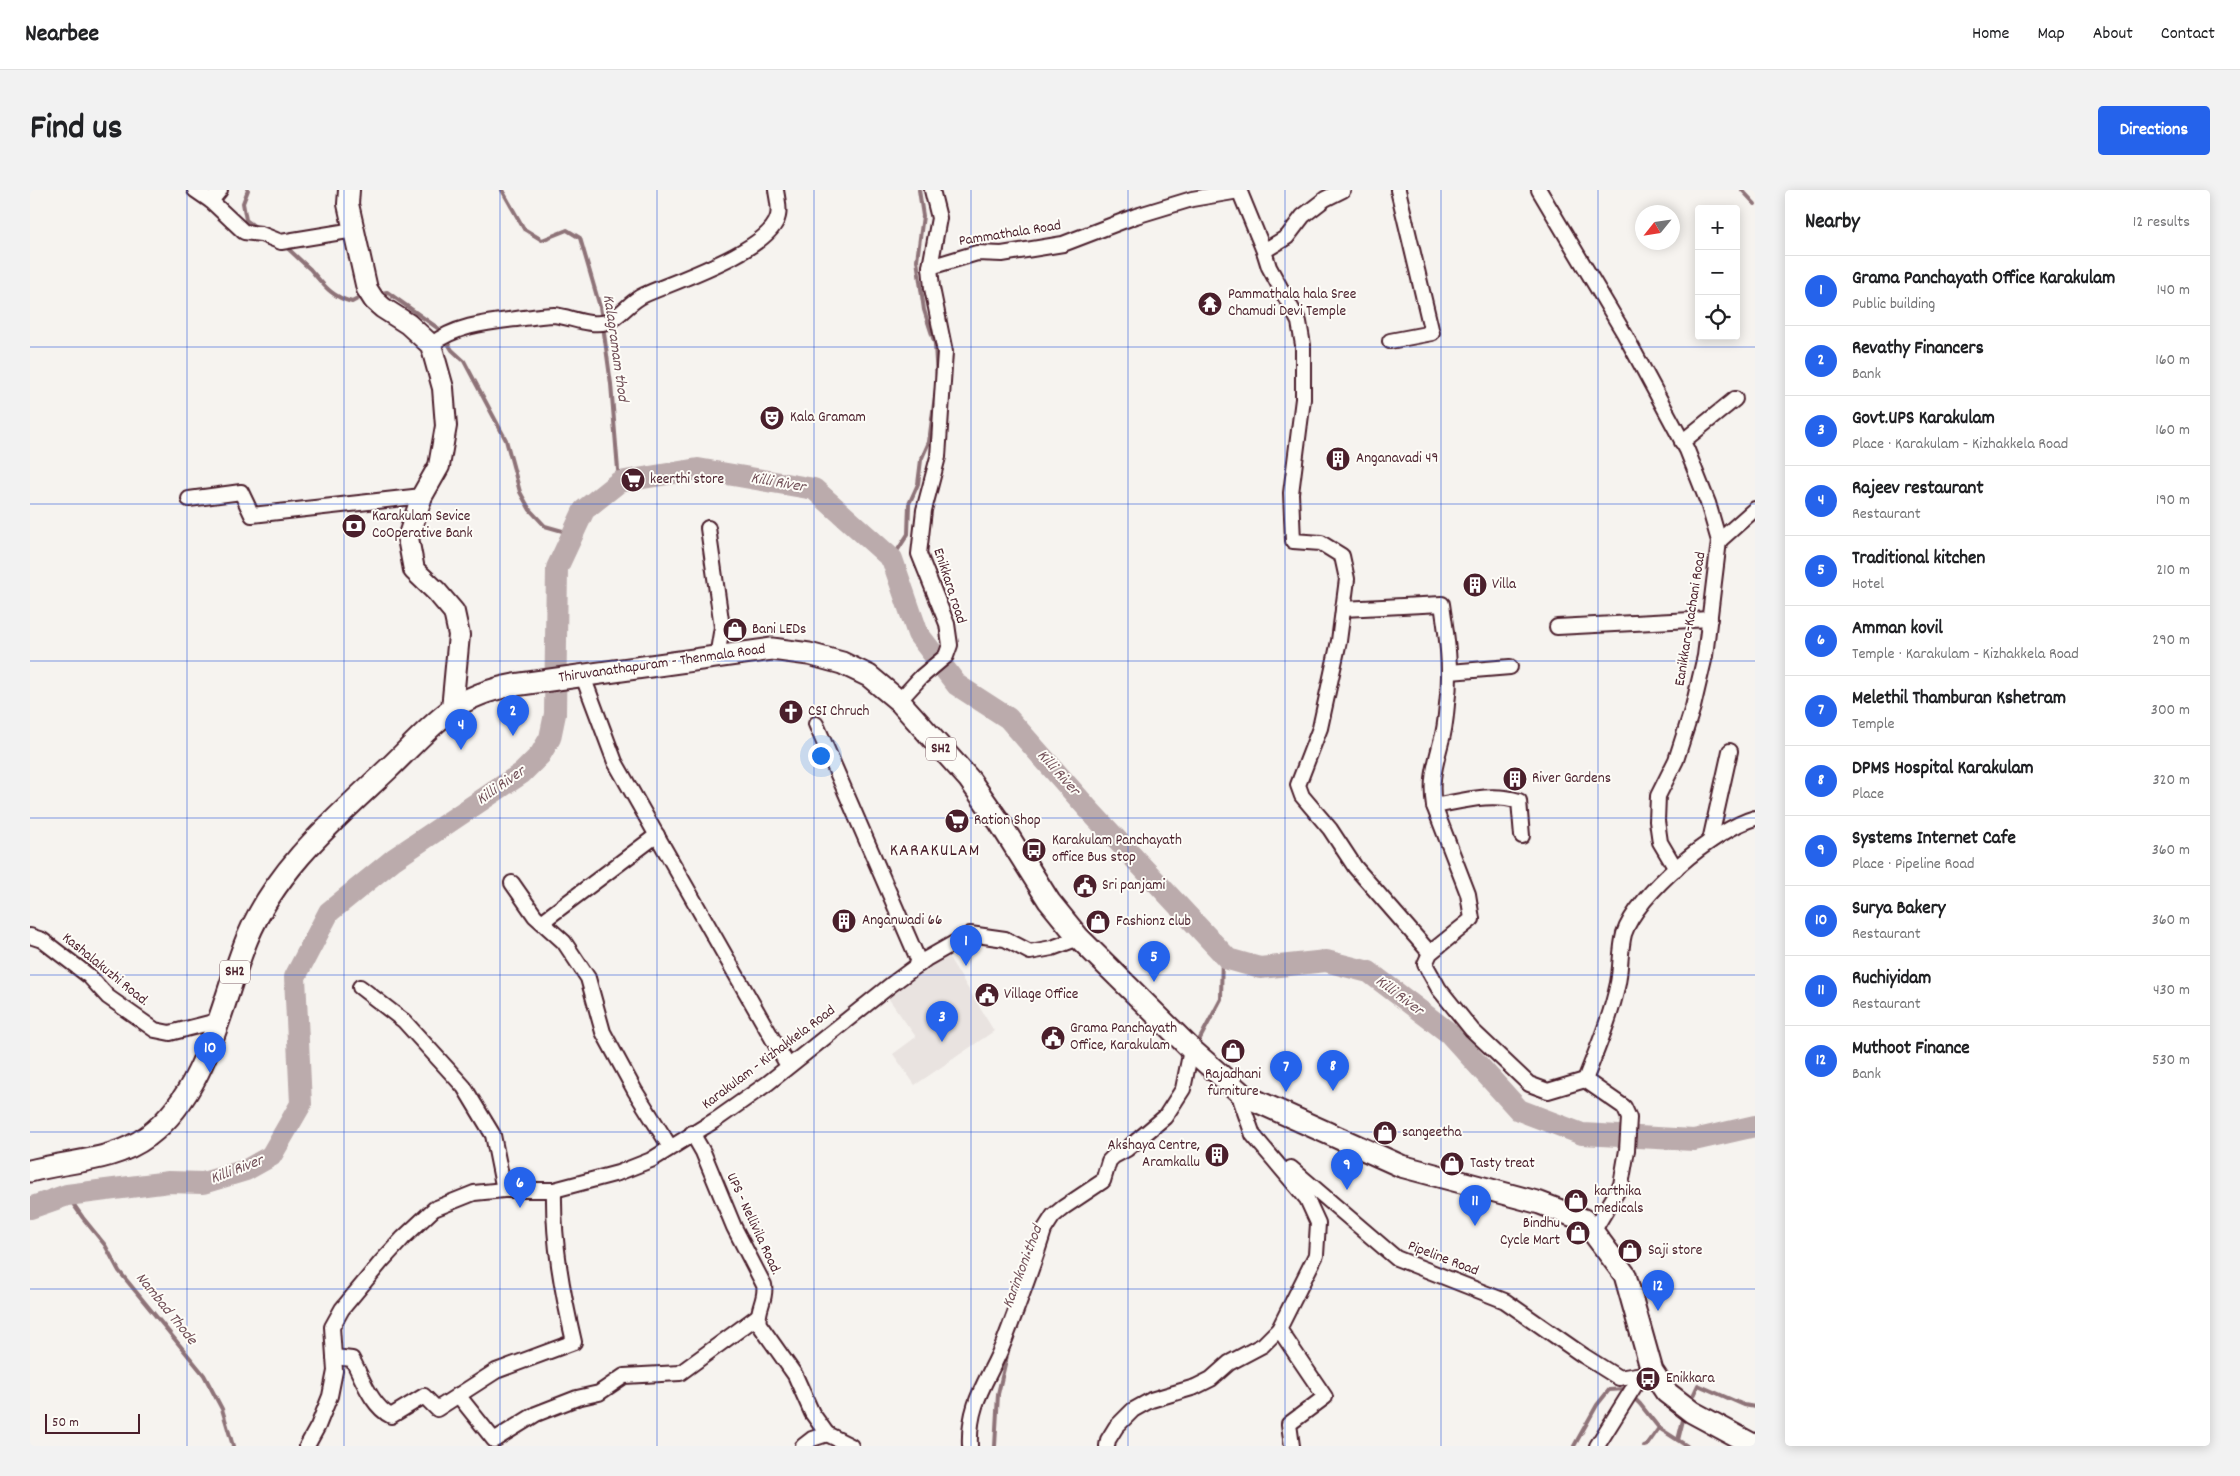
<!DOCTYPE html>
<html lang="en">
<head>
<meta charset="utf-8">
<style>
	:root { --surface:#fff; --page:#f2f2f2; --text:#202124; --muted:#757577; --line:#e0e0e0; --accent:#2563eb }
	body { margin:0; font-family:Dekko,sans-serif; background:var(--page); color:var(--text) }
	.controls { position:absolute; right:15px; top:15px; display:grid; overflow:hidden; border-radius:5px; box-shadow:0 2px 12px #0003 }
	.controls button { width:45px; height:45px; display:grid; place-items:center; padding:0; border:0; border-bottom:1px solid var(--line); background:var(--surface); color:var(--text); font:25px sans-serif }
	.compass { position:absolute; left:1605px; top:15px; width:45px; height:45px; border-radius:50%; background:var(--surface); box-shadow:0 2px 12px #0003; rotate:240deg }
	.scale { position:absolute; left:15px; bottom:12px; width:95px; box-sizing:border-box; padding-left:5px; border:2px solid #4a1f2b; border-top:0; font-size:14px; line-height:18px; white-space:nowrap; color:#4a1f2b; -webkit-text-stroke:4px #fdfcf7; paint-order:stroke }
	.you { position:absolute; left:790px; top:565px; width:18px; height:18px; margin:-12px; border:4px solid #fff; border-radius:50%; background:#1a73e8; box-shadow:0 0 0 8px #1a73e833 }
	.badge { display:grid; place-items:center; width:32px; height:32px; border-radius:50%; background:var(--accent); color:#fff; font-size:16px; font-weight:700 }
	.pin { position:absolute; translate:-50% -41px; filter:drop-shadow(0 1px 2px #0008) }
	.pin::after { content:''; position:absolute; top:26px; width:18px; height:15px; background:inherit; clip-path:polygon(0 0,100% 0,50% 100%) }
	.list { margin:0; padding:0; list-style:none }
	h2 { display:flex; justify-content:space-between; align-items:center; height:65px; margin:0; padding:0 20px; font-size:21px }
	h2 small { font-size:16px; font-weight:400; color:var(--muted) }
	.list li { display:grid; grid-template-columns:32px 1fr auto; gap:15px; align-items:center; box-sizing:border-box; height:70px; padding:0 20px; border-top:1px solid var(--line) }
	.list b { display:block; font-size:19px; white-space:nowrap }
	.list p { margin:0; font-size:16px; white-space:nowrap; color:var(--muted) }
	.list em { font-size:16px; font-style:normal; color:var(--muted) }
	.icon { flex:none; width:28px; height:28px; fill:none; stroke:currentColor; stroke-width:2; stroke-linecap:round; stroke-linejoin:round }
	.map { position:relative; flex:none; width:1725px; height:1256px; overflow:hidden; border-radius:5px }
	header { display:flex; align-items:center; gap:30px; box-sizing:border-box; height:70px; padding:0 25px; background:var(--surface); border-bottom:1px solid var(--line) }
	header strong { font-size:24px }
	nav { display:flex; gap:28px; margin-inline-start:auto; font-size:18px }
	.intro { display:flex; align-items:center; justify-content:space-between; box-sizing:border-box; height:120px; padding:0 30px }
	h1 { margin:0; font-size:35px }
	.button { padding:12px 22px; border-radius:5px; background:var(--accent); color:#fff; font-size:18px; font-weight:700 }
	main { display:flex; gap:30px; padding:0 30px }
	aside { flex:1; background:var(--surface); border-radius:5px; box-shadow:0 2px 12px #0003 }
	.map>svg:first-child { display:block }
	.built { fill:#e9e3e0 }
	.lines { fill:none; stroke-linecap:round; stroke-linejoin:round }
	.stream { stroke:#8e7378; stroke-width:4 }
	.river { stroke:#bbabac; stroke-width:22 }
	.minor-casing { stroke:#4a1f2b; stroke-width:18 }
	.secondary-casing { stroke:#4a1f2b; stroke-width:24 }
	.primary-casing { stroke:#4a1f2b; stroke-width:25 }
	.minor { stroke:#fdfcf7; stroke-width:14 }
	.secondary { stroke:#fdfcf7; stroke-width:20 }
	.primary { stroke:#fdfcf7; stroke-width:21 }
	.grid { fill:none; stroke:#1d4ed8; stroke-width:1; stroke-opacity:0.55 }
	.labels { text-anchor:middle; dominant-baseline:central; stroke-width:4; stroke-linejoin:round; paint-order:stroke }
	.shield { fill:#fdfcf7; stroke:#806168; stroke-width:1 }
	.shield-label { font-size:14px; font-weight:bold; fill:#4a1f2b }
	.street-label { font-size:15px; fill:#4a1f2b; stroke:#fdfcf7 }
	.poi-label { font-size:15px; fill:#4a1f2b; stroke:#fdfcf7; text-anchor:start }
	.water-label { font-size:16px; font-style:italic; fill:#725058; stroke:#fdfcf7 }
	.quarter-label { font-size:18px; letter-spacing:1px; fill:#4a1f2b; stroke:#fdfcf7 }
</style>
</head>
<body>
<header>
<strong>Nearbee</strong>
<nav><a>Home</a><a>Map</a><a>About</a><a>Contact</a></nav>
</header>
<div class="intro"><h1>Find us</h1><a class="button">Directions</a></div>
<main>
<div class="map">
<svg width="1725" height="1256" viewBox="0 0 1725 1256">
	<rect width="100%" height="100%" fill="#f6f3ef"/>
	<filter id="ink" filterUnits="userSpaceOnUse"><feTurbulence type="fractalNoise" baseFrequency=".02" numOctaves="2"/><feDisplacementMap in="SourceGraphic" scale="10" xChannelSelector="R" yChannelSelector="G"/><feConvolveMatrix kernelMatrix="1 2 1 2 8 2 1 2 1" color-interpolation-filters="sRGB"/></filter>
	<g filter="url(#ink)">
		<path class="built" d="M917 764 964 841 885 895 863 864 886 847 856 805Z"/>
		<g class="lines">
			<g class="stream">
				<path d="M218 0 213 13 216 30 227 38"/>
				<path d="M472 0 494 39 512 50 537 40 550 48 570 117 572 129"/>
				<path d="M1712 0 1725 14"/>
				<path d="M254 55C263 63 271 71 280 79 293 94 301 107 322 112L335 105"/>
				<path d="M346 104 357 102 409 139 422 160 434 171 476 250 490 302 500 320 515 336 543 344"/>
				<path d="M573 136 581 194 589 292"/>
				<path d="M862 369 878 344 879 314 888 294 891 270 899 252 907 190 905 154 894 120 887 70 893 26 889 0"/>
				<path d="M1166 856 1191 809 1192 763"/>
				<path d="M37 1005 53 1028 75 1055 89 1081 174 1185 192 1219 203 1256"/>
				<path d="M1660 1212 1668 1195 1714 1215 1725 1217"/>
				<path d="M1648 1250 1654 1226"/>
				<path d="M965 1256 968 1204 979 1157"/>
				<path d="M1544 1256 1567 1215 1579 1200 1595 1199 1610 1214 1629 1238"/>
				<path d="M1614 1256 1617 1255 1629 1238 1657 1256"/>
			</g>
			<path class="river" d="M0 1018 37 1005 139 992 173 993 216 980 241 966 271 914 265 787 299 722 364 669 492 583 510 565 520 548 525 524 527 378 554 320 589 292 668 279 784 299 862 369 888 444 927 495 978 528 1060 621 1198 769 1230 778 1296 771 1339 782 1419 843 1489 920 1552 944 1664 950 1725 936"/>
			<defs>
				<g id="minor">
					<path d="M165 0 181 11 214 42 231 44 251 52 324 40"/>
					<path d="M1209 0 1234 61"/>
					<path d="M1313 0 1295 9 1273 26 1257 47 1234 61 1239 77 1269 132 1273 155V209L1261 303 1263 351 1291 353 1312 366 1317 389 1309 451 1290 538 1268 595 1272 606 1300 639 1325 677 1400 763"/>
					<path d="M1509 0 1594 143 1657 260 1678 313 1689 351 1675 466 1663 517 1646 570 1628 606 1627 631 1630 652 1646 679"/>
					<path d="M181 11 190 0"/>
					<path d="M900 77 947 63 972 64 1033 54 1106 26 1162 9 1209 1"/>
					<path d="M1360 151 1402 143 1368 0"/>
					<path d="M401 155C426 134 463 132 494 128 504 127 515 125 524 125 541 127 560 137 577 132 590 127 600 111 614 105 643 92 741 60 748 26 750 18 747 8 746 0"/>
					<path d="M1652 252 1705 209"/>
					<path d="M159 309 211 302 222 325 392 306"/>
					<path d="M678 338 692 437 687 467"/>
					<path d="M1689 351 1725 319"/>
					<path d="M1313 419 1412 414C1417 447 1422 480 1417 514 1416 526 1415 540 1411 552 1405 576 1400 590 1404 616"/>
					<path d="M1527 437 1680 429"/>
					<path d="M1420 482 1480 477"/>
					<path d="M552 484 585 572 758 876"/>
					<path d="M869 511 891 487 916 466 920 455 917 434 889 364 894 320 908 267 915 162 902 98 900 77 909 28 902 0"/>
					<path d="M786 534 890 774"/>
					<path d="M1492 646 1489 611C1461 602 1433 611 1404 616L1438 704 1442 729 1400 763 1395 774 1409 799 1442 840 1499 894 1518 901 1555 890"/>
					<path d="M1680 651 1700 561"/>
					<path d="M482 693 505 726 534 752 558 788 573 842 605 901 640 957"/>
					<path d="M513 731 627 645"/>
					<path d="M0 746 12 750 59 786 78 807 125 840 140 843 187 831"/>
					<path d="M330 797 374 831 434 897 463 945 474 1000"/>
					<path d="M662 943 673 962 704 1037 734 1095C737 1109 726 1120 729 1134L765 1185 782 1223 797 1244 782 1249 773 1256"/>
					<path d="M1261 978 1366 1068 1475 1111 1554 1166 1589 1188 1612 1184"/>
					<path d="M1563 1042 1591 995 1597 960 1599 928 1594 917 1555 890C1567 859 1581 827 1588 793 1591 777 1590 760 1594 744 1607 704 1685 639 1725 628"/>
					<path d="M1249 1139 1295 1207 1259 1234 1262 1256"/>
					<path d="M304 1167 322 1169C332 1187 341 1216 361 1226L394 1206 407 1219 466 1181 544 1152C532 1101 523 1052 524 1000"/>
					<path d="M428 1205 464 1250 506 1224 547 1208 569 1203 594 1186 650 1183 728 1126"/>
					<path d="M797 1244 821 1256"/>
					<path d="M277 1256 288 1236 300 1206 305 1181 302 1137 312 1119 351 1072 373 1048 404 1019 444 1003 474 1000H524L588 983 621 970 687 929 738 893 862 794 896 769 940 744 975 749 1000 762 1022 758 1049 748"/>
					<path d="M940 1256C938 1211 959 1190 974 1152 988 1115 1003 1077 1014 1040L1023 1026 1034 1017 1073 991 1079 971 1084 966 1097 959 1135 927 1153 899 1161 860"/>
					<path d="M1077 1256 1078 1250 1086 1237 1103 1220 1121 1210 1165 1197 1181 1189 1199 1173 1233 1155 1249 1139 1286 1065 1288 1033 1277 1009 1223 945 1211 911 1213 905"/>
					<path d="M1567 1256 1612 1184 1617 1183"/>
				</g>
				<path id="secondary" d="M319 0 318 14 337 99 344 110 353 118 378 134 401 155 413 198 416 236 409 276 392 306 378 348 384 380 407 402 424 422 429 445 422 519"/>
				<path id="primary" d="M0 981C41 970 83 972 118 946 178 901 190 815 217 749 246 679 304 630 358 579 379 559 398 537 421 520 440 506 462 499 484 495L742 459 779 464 812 473 839 486 869 511 939 589 970 633 1019 711 1049 748 1164 862 1213 905 1371 976 1510 1013 1554 1030 1595 1085 1622 1181 1636 1202 1662 1222 1725 1256"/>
			</defs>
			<use href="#minor" class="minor-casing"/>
			<use href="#secondary" class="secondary-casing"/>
			<use href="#primary" class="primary-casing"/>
			<use href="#minor" class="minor"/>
			<use href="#secondary" class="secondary"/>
			<use href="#primary" class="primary"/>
		</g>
	</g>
	<path class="grid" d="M157 0V1256M314 0V1256M470 0V1256M627 0V1256M784 0V1256M941 0V1256M1098 0V1256M1255 0V1256M1411 0V1256M1568 0V1256M0 157H1725M0 314H1725M0 471H1725M0 628H1725M0 785H1725M0 942H1725M0 1099H1725"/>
	<defs>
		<symbol id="temple-disc" viewBox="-11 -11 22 22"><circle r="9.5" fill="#4a1f2b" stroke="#fdfcf7"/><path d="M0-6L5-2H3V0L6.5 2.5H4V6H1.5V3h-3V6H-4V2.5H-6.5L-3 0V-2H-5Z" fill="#fff"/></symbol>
		<symbol id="theatre-disc" viewBox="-11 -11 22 22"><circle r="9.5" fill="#4a1f2b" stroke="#fdfcf7"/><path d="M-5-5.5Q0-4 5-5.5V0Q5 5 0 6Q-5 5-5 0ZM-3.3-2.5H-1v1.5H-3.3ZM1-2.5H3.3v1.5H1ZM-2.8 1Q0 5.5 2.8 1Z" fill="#fff"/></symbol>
		<symbol id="building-disc" viewBox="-11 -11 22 22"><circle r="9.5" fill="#4a1f2b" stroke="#fdfcf7"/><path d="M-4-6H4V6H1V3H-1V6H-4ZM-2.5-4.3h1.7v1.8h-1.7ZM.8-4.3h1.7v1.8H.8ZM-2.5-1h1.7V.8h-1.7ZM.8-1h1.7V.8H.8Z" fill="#fff"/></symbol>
		<symbol id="supermarket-disc" viewBox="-11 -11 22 22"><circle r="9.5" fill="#4a1f2b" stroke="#fdfcf7"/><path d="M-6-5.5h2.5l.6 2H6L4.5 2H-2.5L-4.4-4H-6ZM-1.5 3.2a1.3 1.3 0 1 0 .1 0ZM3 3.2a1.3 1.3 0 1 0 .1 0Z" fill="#fff"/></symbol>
		<symbol id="bank-disc" viewBox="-11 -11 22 22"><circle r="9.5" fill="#4a1f2b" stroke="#fdfcf7"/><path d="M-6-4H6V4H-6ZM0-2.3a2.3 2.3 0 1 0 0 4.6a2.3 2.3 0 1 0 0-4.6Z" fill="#fff"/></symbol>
		<symbol id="shop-disc" viewBox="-11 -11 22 22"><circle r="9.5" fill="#4a1f2b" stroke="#fdfcf7"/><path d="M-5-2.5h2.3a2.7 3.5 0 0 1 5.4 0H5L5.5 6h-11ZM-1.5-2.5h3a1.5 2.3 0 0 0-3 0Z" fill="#fff"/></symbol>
		<symbol id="church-disc" viewBox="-11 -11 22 22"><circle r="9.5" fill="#4a1f2b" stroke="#fdfcf7"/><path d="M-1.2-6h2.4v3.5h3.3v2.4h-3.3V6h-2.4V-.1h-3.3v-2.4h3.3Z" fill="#fff"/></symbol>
		<symbol id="bus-disc" viewBox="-11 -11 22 22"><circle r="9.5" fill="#4a1f2b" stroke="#fdfcf7"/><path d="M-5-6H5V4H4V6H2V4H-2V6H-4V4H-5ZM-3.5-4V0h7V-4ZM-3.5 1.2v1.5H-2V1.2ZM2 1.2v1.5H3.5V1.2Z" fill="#fff"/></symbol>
		<symbol id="civic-disc" viewBox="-11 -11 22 22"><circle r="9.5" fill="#4a1f2b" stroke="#fdfcf7"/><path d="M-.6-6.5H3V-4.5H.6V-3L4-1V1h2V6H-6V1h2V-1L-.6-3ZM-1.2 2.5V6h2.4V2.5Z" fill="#fff"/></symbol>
	</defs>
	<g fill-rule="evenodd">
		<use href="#temple-disc" x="1166" y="100" width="28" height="28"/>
		<use href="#theatre-disc" x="728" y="214" width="28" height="28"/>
		<use href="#building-disc" x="1294" y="255" width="28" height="28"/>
		<use href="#supermarket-disc" x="589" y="276" width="28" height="28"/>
		<use href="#bank-disc" x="310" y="322" width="28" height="28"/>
		<use href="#building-disc" x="1431" y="381" width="28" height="28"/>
		<use href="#shop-disc" x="691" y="426" width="28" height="28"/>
		<use href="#church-disc" x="747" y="508" width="28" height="28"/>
		<use href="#building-disc" x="1471" y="575" width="28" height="28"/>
		<use href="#supermarket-disc" x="913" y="617" width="28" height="28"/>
		<use href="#bus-disc" x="990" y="646" width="28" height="28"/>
		<use href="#civic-disc" x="1041" y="682" width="28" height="28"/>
		<use href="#building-disc" x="800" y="717" width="28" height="28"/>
		<use href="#shop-disc" x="1054" y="718" width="28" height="28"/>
		<use href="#civic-disc" x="943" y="791" width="28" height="28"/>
		<use href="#civic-disc" x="1009" y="834" width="28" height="28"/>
		<use href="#shop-disc" x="1189" y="847" width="28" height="28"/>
		<use href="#shop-disc" x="1341" y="929" width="28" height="28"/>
		<use href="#building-disc" x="1173" y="951" width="28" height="28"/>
		<use href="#shop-disc" x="1408" y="960" width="28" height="28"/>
		<use href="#shop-disc" x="1532" y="997" width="28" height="28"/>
		<use href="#shop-disc" x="1534" y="1029" width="28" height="28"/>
		<use href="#shop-disc" x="1586" y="1047" width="28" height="28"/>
		<use href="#bus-disc" x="1604" y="1175" width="28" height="28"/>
	</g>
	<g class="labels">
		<g class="shield">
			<rect x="896" y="547.5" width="30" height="23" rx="4"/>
			<rect x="190" y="770.5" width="30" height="23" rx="4"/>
		</g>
		<g class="shield-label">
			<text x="911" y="559">SH2</text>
			<text x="205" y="782">SH2</text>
		</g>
		<g class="street-label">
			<text transform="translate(980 44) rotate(-9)">Pammathala Road</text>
			<text transform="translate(919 396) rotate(72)">Enikkara road</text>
			<text transform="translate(1661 429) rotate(-81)">Eanikkara-Kachani Road</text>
			<text transform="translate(632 474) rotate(-8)">Thiruvanathapuram - Thenmala Road</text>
			<text transform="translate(75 780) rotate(39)">Kashalakuzhi Road.</text>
			<text transform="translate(739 868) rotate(-37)">Karakulam - Kizhakkela Road</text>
			<text transform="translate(723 1034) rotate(65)">UPS - Nellivila Road.</text>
			<text transform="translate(1413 1069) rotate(21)">Pipeline Road</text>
		</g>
		<g class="poi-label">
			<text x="1198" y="105">Pammathala hala Sree<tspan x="1198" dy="17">Chamudi Devi Temple</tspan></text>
			<text x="760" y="228">Kala Gramam</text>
			<text x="1326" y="269">Anganavadi 49</text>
			<text x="620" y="290">keerthi store</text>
			<text x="342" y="327">Karakulam Sevice<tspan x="342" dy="17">CoOperative Bank</tspan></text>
			<text x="1462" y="395">Villa</text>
			<text x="722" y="440">Bani LEDs</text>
			<text x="778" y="522">CSI Chruch</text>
			<text x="1502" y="589">River Gardens</text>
			<text x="944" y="631">Ration Shop</text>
			<text x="1022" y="651">Karakulam Panchayath<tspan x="1022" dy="17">office Bus stop</tspan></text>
			<text x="1072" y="696">Sri panjami</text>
			<text x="832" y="731">Anganwadi 66</text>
			<text x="1086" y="732">Fashionz club</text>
			<text x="974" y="805">Village Office</text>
			<text x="1040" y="839">Grama Panchayath<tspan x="1040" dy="17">Office, Karakulam</tspan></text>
			<text x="1203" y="885" text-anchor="middle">Rajadhani<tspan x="1203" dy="17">furniture</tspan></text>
			<text x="1372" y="943">sangeetha</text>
			<text x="1170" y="956" text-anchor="end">Akshaya Centre,<tspan x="1170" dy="17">Aramkallu</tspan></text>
			<text x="1440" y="974">Tasty treat</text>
			<text x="1564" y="1002">karthika<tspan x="1564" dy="17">medicals</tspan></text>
			<text x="1530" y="1034" text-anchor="end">Bindhu<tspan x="1530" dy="17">Cycle Mart</tspan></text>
			<text x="1618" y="1061">Saji store</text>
			<text x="1636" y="1189">Enikkara</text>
		</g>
		<g class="water-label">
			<text transform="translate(585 158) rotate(82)">Kalagramam thod</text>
			<text transform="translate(748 293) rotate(10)">Killi River</text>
			<text transform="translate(1028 583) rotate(48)">Killi River</text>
			<text transform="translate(471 596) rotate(-35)">Killi River</text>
			<text transform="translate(1369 806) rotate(37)">Killi River</text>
			<text transform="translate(207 980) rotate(-21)">Killi River</text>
			<text transform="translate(993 1077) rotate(-69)">Karinkoni thod</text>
			<text transform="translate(136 1119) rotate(51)">Nambad Thode</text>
		</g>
		<g class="quarter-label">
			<text x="905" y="661">KARAKULAM</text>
		</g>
	</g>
</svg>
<div class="controls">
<button>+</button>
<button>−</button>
<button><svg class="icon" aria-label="locate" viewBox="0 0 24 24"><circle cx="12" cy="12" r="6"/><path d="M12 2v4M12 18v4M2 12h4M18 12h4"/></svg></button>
</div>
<svg class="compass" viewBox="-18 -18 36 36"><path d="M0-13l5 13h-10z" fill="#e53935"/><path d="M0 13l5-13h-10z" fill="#757577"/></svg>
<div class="scale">50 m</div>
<div class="you"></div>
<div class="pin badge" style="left:936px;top:776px">1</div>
<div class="pin badge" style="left:483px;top:546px">2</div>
<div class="pin badge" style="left:912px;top:852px">3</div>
<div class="pin badge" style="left:431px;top:560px">4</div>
<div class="pin badge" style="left:1124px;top:792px">5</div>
<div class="pin badge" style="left:490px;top:1018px">6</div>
<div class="pin badge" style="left:1256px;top:902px">7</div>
<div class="pin badge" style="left:1303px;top:901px">8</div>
<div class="pin badge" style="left:1317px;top:1000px">9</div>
<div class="pin badge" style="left:180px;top:883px">10</div>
<div class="pin badge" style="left:1445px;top:1036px">11</div>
<div class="pin badge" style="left:1628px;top:1121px">12</div>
</div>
<aside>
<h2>Nearby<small>12 results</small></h2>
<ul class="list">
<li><span class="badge">1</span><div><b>Grama Panchayath Office Karakulam</b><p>Public building</p></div><em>140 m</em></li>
<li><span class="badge">2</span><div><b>Revathy Financers</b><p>Bank</p></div><em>160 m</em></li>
<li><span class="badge">3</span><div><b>Govt.UPS Karakulam</b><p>Place · Karakulam - Kizhakkela Road</p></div><em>160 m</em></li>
<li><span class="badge">4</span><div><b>Rajeev restaurant</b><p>Restaurant</p></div><em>190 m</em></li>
<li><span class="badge">5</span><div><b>Traditional kitchen</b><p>Hotel</p></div><em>210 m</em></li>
<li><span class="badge">6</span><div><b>Amman kovil</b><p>Temple · Karakulam - Kizhakkela Road</p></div><em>290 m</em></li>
<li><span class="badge">7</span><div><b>Melethil Thamburan Kshetram</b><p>Temple</p></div><em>300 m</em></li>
<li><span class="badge">8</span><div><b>DPMS Hospital Karakulam</b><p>Place</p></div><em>320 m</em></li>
<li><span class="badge">9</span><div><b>Systems Internet Cafe</b><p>Place · Pipeline Road</p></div><em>360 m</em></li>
<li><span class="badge">10</span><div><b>Surya Bakery</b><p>Restaurant</p></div><em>360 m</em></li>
<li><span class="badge">11</span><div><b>Ruchiyidam</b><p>Restaurant</p></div><em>430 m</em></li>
<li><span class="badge">12</span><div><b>Muthoot Finance</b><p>Bank</p></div><em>530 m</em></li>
</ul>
</aside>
</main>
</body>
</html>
